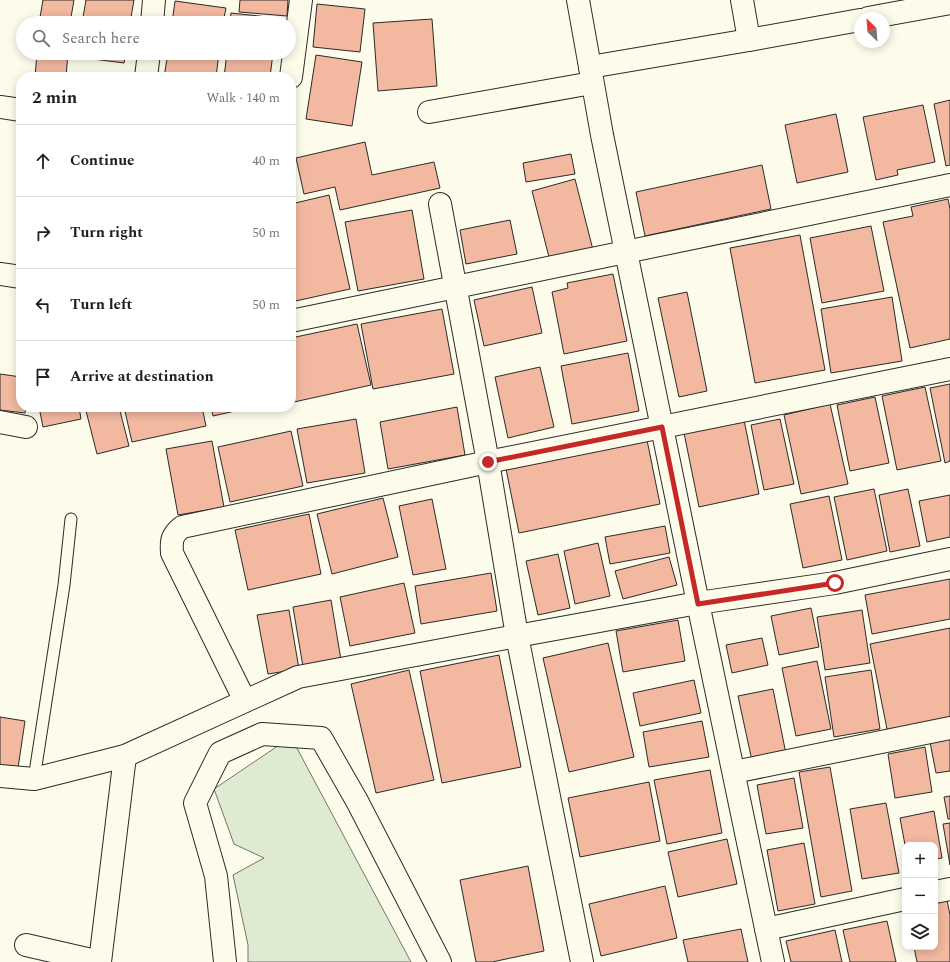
<!DOCTYPE html>
<html lang="en">
<head>
<meta charset="utf-8">
<style>
	:root { --surface:#fff; --page:#f6f6f6; --text:#202124; --muted:#757577; --line:#e0e0e0 }
	body { margin:0; font-family:Spectral,serif; background:var(--page); color:var(--text) }
	.controls { position:absolute; right:12px; bottom:12px; display:grid; overflow:hidden; border-radius:8px; box-shadow:0 2px 10px #0003 }
	.controls button { width:36px; height:36px; display:grid; place-items:center; padding:0; border:0; border-bottom:1px solid var(--line); background:var(--surface); color:var(--text); font:20px sans-serif }
	.compass { position:absolute; left:854px; top:12px; width:36px; height:36px; border-radius:50%; background:var(--surface); box-shadow:0 2px 10px #0003; rotate:335deg }
	.stop { position:absolute; width:12px; height:12px; margin:-9px; border:3px solid #c62828; border-radius:50%; background:#fff }
	.stop.end { background:#c62828; border-color:#fff; box-shadow:0 1px 4px #0008 }
	.list { margin:0; padding:0; list-style:none }
	h2 { display:flex; justify-content:space-between; align-items:center; height:52px; margin:0; padding:0 16px; font-size:17px }
	h2 small { font-size:13px; font-weight:400; color:var(--muted) }
	.list li { display:grid; grid-template-columns:26px 1fr auto; gap:12px; align-items:center; box-sizing:border-box; height:72px; padding:0 16px; border-top:1px solid var(--line) }
	.list b { display:block; font-size:15px; white-space:nowrap }
	.list em { font-size:13px; font-style:normal; color:var(--muted) }
	.icon { flex:none; width:22px; height:22px; fill:none; stroke:currentColor; stroke-width:2; stroke-linecap:round; stroke-linejoin:round }
	.map { position:relative; flex:none; width:950px; height:962px; overflow:hidden }
	.search { position:absolute; background:var(--surface); box-shadow:0 2px 10px #0003; left:16px; top:16px; width:280px; height:44px; display:flex; align-items:center; gap:10px; box-sizing:border-box; padding:0 14px; border-radius:22px; color:var(--muted); font-size:15px }
	.panel { position:absolute; background:var(--surface); box-shadow:0 2px 10px #0003; left:16px; top:72px; width:280px; height:340px; border-radius:16px }
	.map>svg:first-child { display:block }
	.green { fill:#deebd1; stroke:#74746e }
	.building { fill:#f2b8a0; stroke:#2b2b2b }
	.lines { fill:none; stroke-linecap:round; stroke-linejoin:round }
	.service-casing { stroke:#2b2b2b; stroke-width:13 }
	.minor-casing { stroke:#2b2b2b; stroke-width:24 }
	.service { stroke:#fdfbea; stroke-width:11 }
	.minor { stroke:#fdfbea; stroke-width:22 }
	.route { stroke:#c62828; stroke-width:5 }
</style>
</head>
<body>
<div class="map">
<svg width="950" height="962" viewBox="0 0 950 962">
	<rect width="100%" height="100%" fill="#fdfbea"/>
	<path class="green" d="M291 737 411 962H248V945L233 875 264 858 234 844 214 789Z"/>
	<g class="building">
		<path d="M43 0H74L70 23H39Z"/>
		<path d="M86 0H134L130 23H82Z"/>
		<path d="M240 0H288L287 16 239 12Z"/>
		<path d="M175 1 226 8 223 23H172Z"/>
		<path d="M317 4 365 9 360 52 313 47Z"/>
		<path d="M231 13 277 18 276 23H230Z"/>
		<path d="M432 19 437 86 378 91 373 23Z"/>
		<path d="M37 53H68L66 77H35Z"/>
		<path d="M78 53H126L124 63 77 57Z"/>
		<path d="M168 53H219L216 77H164Z"/>
		<path d="M227 53H273L270 77H224Z"/>
		<path d="M316 55 362 62 352 126 306 119Z"/>
		<path d="M950 100V165L946 166 934 104Z"/>
		<path d="M923 105 935 162 897 170 898 175 876 180 863 117Z"/>
		<path d="M836 114 848 172 797 183 785 125Z"/>
		<path d="M365 142 372 175 434 162 440 188 340 210 335 187 304 194 296 158Z"/>
		<path d="M571 154 575 174 526 182 523 163Z"/>
		<path d="M762 165 771 209 645 236 636 192Z"/>
		<path d="M291 178 294 179V200L291 201Z"/>
		<path d="M575 179 593 250 550 261 532 191Z"/>
		<path d="M329 195 350 289 291 302V204Z"/>
		<path d="M948 199 950 209V339L910 348 883 222 913 216 911 207Z"/>
		<path d="M412 210 424 279 358 291 345 222Z"/>
		<path d="M510 220 517 254 466 264 460 230Z"/>
		<path d="M871 226 884 291 822 303 810 238Z"/>
		<path d="M800 235 825 370 755 383 730 248Z"/>
		<path d="M613 274 627 341 564 354 552 292 568 288 567 283Z"/>
		<path d="M532 287 542 333 484 346 474 300Z"/>
		<path d="M687 292 707 391 679 397 658 298Z"/>
		<path d="M892 297 902 361 831 373 821 309Z"/>
		<path d="M442 309 454 374 373 389 361 324Z"/>
		<path d="M357 324 371 385 294 402 291 390V338Z"/>
		<path d="M628 353 639 411 572 424 561 366Z"/>
		<path d="M540 367 554 427 508 438 495 377Z"/>
		<path d="M0 374 21 377V407H26L25 413 0 410Z"/>
		<path d="M950 384V461L945 463 930 388Z"/>
		<path d="M925 387 941 461 897 470 882 396Z"/>
		<path d="M875 397 889 463 850 471 837 405Z"/>
		<path d="M830 404 848 484 801 494 784 415Z"/>
		<path d="M39 407H79L81 419 43 427Z"/>
		<path d="M85 407H119L129 446 97 454Z"/>
		<path d="M124 407H202L206 426 132 442Z"/>
		<path d="M211 407H253L213 416Z"/>
		<path d="M457 407 465 455 388 469 380 422Z"/>
		<path d="M743 415 759 494 699 507 683 428Z"/>
		<path d="M356 419 365 473 307 483 297 429Z"/>
		<path d="M780 419 794 484 764 490 751 425Z"/>
		<path d="M291 431 303 486 230 502 218 447Z"/>
		<path d="M646 435 660 504 519 533 505 464Z"/>
		<path d="M212 441 224 507 178 515 166 449Z"/>
		<path d="M874 489 887 551 847 560 834 497Z"/>
		<path d="M908 489 920 546 890 552 879 495Z"/>
		<path d="M950 495V537L927 542 919 501Z"/>
		<path d="M829 496 842 560 803 568 790 504Z"/>
		<path d="M383 498 398 557 332 574 317 514Z"/>
		<path d="M432 499 446 569 413 575 399 506Z"/>
		<path d="M309 514 321 574 248 590 235 530Z"/>
		<path d="M665 526 670 553 610 564 605 537Z"/>
		<path d="M598 543 610 596 575 604 564 551Z"/>
		<path d="M558 554 570 608 538 615 526 561Z"/>
		<path d="M669 557 677 585 623 599 615 571Z"/>
		<path d="M491 573 497 611 421 624 415 586Z"/>
		<path d="M950 579V619L872 634 865 595Z"/>
		<path d="M404 583 415 633 350 646 340 597Z"/>
		<path d="M331 600 341 660 303 667 293 607Z"/>
		<path d="M811 608 819 647 779 655 771 616Z"/>
		<path d="M289 610 299 669 268 674 257 615Z"/>
		<path d="M862 610 870 663 825 670 817 617Z"/>
		<path d="M678 620 685 661 623 672 616 631Z"/>
		<path d="M950 628V722L888 734 870 644Z"/>
		<path d="M762 638 768 665 732 673 726 645Z"/>
		<path d="M608 643 634 757 569 772 543 658Z"/>
		<path d="M499 655 521 767 442 783 420 671Z"/>
		<path d="M817 661 831 729 796 736 782 668Z"/>
		<path d="M409 670 434 780 376 793 351 684Z"/>
		<path d="M871 670 880 729 834 737 825 677Z"/>
		<path d="M694 680 701 713 640 726 633 693Z"/>
		<path d="M773 689 786 754 752 761 738 696Z"/>
		<path d="M0 717 25 721 18 768 0 765Z"/>
		<path d="M702 721 709 757 649 767 643 732Z"/>
		<path d="M950 738V771L936 773 930 742Z"/>
		<path d="M925 747 932 792 895 798 888 754Z"/>
		<path d="M830 767 852 891 821 897 799 772Z"/>
		<path d="M710 770 722 833 667 844 654 780Z"/>
		<path d="M794 778 803 828 766 834 757 785Z"/>
		<path d="M649 782 660 841 580 857 568 798Z"/>
		<path d="M950 796V819H948L944 797Z"/>
		<path d="M886 803 899 873 862 879 850 809Z"/>
		<path d="M934 811 942 858 935 859V845H905L900 818Z"/>
		<path d="M950 823V865L943 824Z"/>
		<path d="M727 839 737 884 678 897 668 852Z"/>
		<path d="M804 843 815 904 778 911 767 850Z"/>
		<path d="M528 866 544 951 492 962H476L460 880Z"/>
		<path d="M665 886 677 938 601 956 589 904Z"/>
		<path d="M947 900 950 915V962H917L914 947H935V903Z"/>
		<path d="M887 921 896 962H850L843 930Z"/>
		<path d="M741 929 748 962H688L683 940Z"/>
		<path d="M835 930 842 962H791L786 941Z"/>
	</g>
	<g class="lines">
		<defs>
			<path id="service" d="M34 779 64 585 71 519"/>
			<g id="minor">
				<path d="M578 0 590 67"/>
				<path d="M742 0 749 40"/>
				<path d="M868 18 950 3"/>
				<path d="M152 23 154 0"/>
				<path d="M146 77 149 53"/>
				<path d="M291 77 301 0"/>
				<path d="M0 107 21 110"/>
				<path d="M429 112 592 83"/>
				<path d="M440 204 488 462 517 636 582 962"/>
				<path d="M0 274 21 277"/>
				<path d="M291 321 950 185"/>
				<path d="M0 422 26 427"/>
				<path d="M245 701 172 553C171 540 172 535 182 527L488 462 950 369"/>
				<path d="M734 772 950 728"/>
				<path d="M0 776 34 779 125 756 298 677 517 636 698 603 835 583 950 559"/>
				<path d="M935 892 950 889"/>
				<path d="M766 929 905 899"/>
				<path d="M26 945 100 962"/>
				<path d="M100 962 125 756"/>
				<path d="M225 962 216 876 195 803 220 753 262 734 321 738 357 801 440 962"/>
				<path d="M773 962 698 603 602 135 590 67 749 40 860 20"/>
			</g>
		</defs>
		<use href="#service" class="service-casing"/>
		<use href="#minor" class="minor-casing"/>
		<use href="#service" class="service"/>
		<use href="#minor" class="minor"/>
	</g>
	<g class="lines">
		<path class="route" d="M488 462 662 427 698 604 835 583"/>
	</g>
</svg>
<div class="controls">
<button>+</button>
<button>−</button>
<button><svg class="icon" aria-label="layers" viewBox="0 0 24 24"><path d="M12 4l9 5-9 5-9-5zM3 14l9 5 9-5"/></svg></button>
</div>
<svg class="compass" viewBox="-18 -18 36 36"><path d="M0-13l5 13h-10z" fill="#e53935"/><path d="M0 13l5-13h-10z" fill="#757577"/></svg>
<div class="stop" style="left:835px;top:583px"></div>
<div class="stop end" style="left:488px;top:462px"></div>
<div class="search"><svg class="icon" aria-label="search" viewBox="0 0 24 24"><circle cx="10" cy="10" r="6"/><path d="M15 15l6 6"/></svg>Search here</div>
<section class="panel">
<h2>2 min<small>Walk · 140 m</small></h2>
<ul class="list">
<li><svg class="icon" aria-label="ahead" viewBox="0 0 24 24"><path d="M12 20V5M6 11l6-6 6 6"/></svg><div><b>Continue</b></div><em>40 m</em></li>
<li><svg class="icon" aria-label="right" viewBox="0 0 24 24"><path d="M7 20v-9h11M14 6l5 5-5 5"/></svg><div><b>Turn right</b></div><em>50 m</em></li>
<li><svg class="icon" aria-label="left" viewBox="0 0 24 24"><path d="M17 20v-9H6M10 6l-5 5 5 5"/></svg><div><b>Turn left</b></div><em>50 m</em></li>
<li><svg class="icon" aria-label="arrive" viewBox="0 0 24 24"><path d="M6 21V4h12l-3 4 3 4H6"/></svg><div><b>Arrive at destination</b></div></li>
</ul>
</section>
</div>
</body>
</html>
